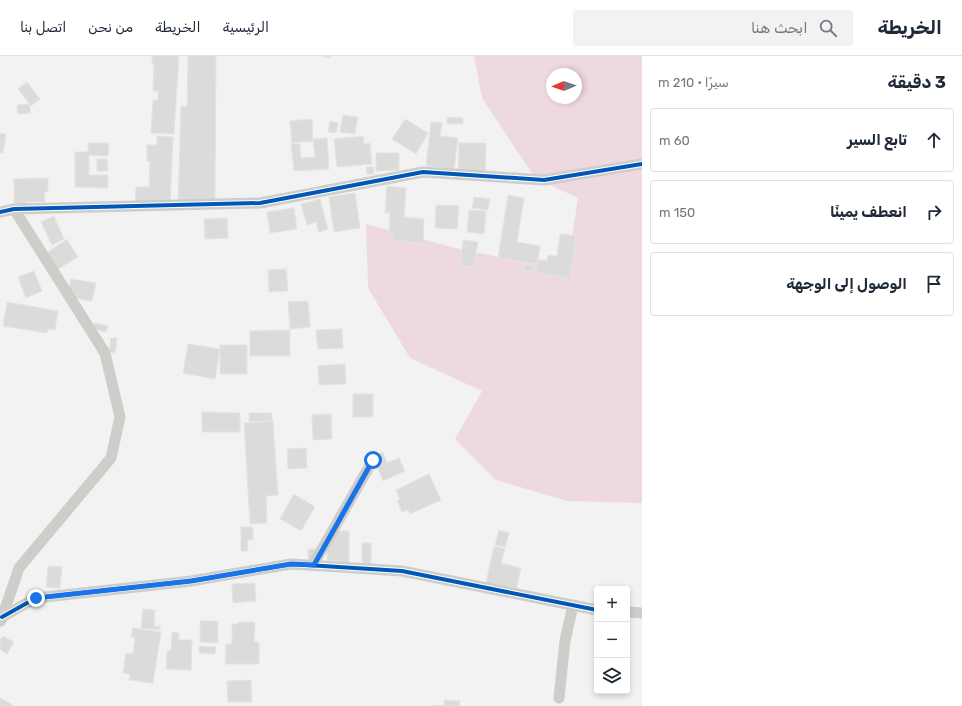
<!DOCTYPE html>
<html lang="ar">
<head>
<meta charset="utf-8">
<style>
	:root { --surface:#fff; --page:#f2f2f3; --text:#1f2937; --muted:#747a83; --line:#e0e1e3 }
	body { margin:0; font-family:Rubik,Cairo,sans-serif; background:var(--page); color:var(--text); direction:rtl }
	.controls { position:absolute; right:12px; bottom:12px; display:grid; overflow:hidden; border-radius:4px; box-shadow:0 2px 6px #0003 }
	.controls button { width:36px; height:36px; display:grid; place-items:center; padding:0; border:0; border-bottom:1px solid var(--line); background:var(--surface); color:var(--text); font:20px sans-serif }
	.compass { position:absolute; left:546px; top:12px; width:36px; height:36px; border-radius:50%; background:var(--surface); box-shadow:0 2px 6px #0003; rotate:268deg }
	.stop { position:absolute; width:12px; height:12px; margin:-9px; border:3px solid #1a73e8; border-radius:50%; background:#fff }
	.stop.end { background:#1a73e8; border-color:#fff; box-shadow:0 1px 4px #0008 }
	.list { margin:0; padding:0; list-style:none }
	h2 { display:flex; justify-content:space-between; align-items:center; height:52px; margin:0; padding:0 16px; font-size:17px }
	h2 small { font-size:13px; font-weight:400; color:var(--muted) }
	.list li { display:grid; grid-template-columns:26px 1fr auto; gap:12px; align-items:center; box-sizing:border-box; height:64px; margin:0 8px 8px; padding:0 8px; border:1px solid var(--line); border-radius:4px }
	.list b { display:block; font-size:15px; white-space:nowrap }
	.list em { font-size:13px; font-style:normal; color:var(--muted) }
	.icon { flex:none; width:22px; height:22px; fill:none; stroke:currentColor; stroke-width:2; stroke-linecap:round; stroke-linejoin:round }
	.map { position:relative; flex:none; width:642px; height:650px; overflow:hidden; direction:ltr }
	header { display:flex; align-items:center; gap:24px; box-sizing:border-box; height:56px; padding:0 20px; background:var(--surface); border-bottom:1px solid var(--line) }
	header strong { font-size:19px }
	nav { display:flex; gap:22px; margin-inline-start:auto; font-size:14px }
	.search { width:280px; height:36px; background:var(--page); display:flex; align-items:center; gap:10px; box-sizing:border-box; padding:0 14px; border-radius:4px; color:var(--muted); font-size:15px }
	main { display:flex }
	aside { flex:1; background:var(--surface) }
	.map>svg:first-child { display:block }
	.green { fill:#efd9e0; fill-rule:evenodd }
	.building { fill:#dbdbd9; stroke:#e4e4e3 }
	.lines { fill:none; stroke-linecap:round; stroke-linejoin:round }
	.minor { stroke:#cdcdca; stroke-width:11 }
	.cycleway-casing { stroke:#fff; stroke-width:6 }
	.cycleway { stroke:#0057b8; stroke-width:4 }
	.route { stroke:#1a73e8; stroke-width:5 }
</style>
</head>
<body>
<header>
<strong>الخريطة</strong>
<div class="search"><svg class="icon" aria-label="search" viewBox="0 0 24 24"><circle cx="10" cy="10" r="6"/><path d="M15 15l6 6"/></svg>ابحث هنا</div>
<nav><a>الرئيسية</a><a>الخريطة</a><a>من نحن</a><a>اتصل بنا</a></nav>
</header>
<main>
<aside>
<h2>3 دقيقة<small>سيرًا · 210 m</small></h2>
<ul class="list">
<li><svg class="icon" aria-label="ahead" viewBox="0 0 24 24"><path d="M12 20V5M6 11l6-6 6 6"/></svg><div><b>تابع السير</b></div><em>60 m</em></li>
<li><svg class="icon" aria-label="right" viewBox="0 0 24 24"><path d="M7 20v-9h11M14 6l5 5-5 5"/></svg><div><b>انعطف يمينًا</b></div><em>150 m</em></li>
<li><svg class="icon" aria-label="arrive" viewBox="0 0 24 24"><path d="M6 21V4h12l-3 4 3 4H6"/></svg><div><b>الوصول إلى الوجهة</b></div></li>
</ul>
</aside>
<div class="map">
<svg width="642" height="650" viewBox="0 0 642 650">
	<rect width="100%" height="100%" fill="#f2f2f2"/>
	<path class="green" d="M474 0H642V447L567 445 496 424 455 383 482 335 410 302 368 232 366 168 459 193 567 214 578 142 535 122 482 42ZM552 18H576V42H552Z"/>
	<g class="building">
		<path d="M152 0H179L174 78 151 77 153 44H158V35H153L154 8H152Z"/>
		<path d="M188 0H216L215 147 178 148 181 50H187Z"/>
		<path d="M321 0H331L330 2Z"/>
		<path d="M27 26 40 43 31 50 18 33Z"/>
		<path d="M29 48 31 57 18 58 17 49Z"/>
		<path d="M343 59 358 61 355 78 340 76Z"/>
		<path d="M447 61 463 62V68H447Z"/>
		<path d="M312 63 313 85 292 87 290 65Z"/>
		<path d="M405 63 428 77 416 98 392 83Z"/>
		<path d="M330 65 338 67 336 77 328 76Z"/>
		<path d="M431 66 442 67 440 80 458 82 454 113 426 110Z"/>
		<path d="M0 77 6 78 3 97H0Z"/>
		<path d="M157 80 173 81 170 151 135 150 136 131H149L150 106 147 105V89H157Z"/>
		<path d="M363 80 364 88 370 87 372 108 337 111 334 83Z"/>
		<path d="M327 82 329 113 294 115 291 88H300L301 102 315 101 313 83Z"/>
		<path d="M88 87H109L108 100 89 99V119H108V132L75 131V96H88Z"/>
		<path d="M459 87H486L485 117H458Z"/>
		<path d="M376 97H399V114L376 115Z"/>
		<path d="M97 103H107L108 115H97Z"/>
		<path d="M366 111H373L374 118H367Z"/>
		<path d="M48 122V136H44L45 146H26V150L14 151V123Z"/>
		<path d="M387 130 406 132 404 161 424 163 423 187 392 185V176H389L390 157H385Z"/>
		<path d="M355 137 360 172 334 176 329 141Z"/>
		<path d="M508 139 524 142 517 186 540 190 537 208 498 202Z"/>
		<path d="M474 141 490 143 488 154 472 152Z"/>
		<path d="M320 143 328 173 319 176 316 166 307 169 301 148Z"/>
		<path d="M436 149 459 150 457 173 435 172Z"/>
		<path d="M294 152 297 173 270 177 267 156Z"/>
		<path d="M469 154 486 155 484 178 467 176Z"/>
		<path d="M54 160 64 183 52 189 41 166Z"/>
		<path d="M227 162 228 182 205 183 204 163Z"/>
		<path d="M560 178 576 180 570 222 536 217 538 203 547 205 548 199 557 200Z"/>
		<path d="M67 183 78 201 51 217 41 201Z"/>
		<path d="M463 184 478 186 473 211 460 209Z"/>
		<path d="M524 209 533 210V215H524Z"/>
		<path d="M286 213 288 235 269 236 268 214Z"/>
		<path d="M34 215 42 235 26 242 18 221Z"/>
		<path d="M71 223 96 227 92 245 67 241Z"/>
		<path d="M308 245 310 271 290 273 288 246Z"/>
		<path d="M7 246 58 255 55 274 48 273 47 277 3 270Z"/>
		<path d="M95 267 108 270 106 276 93 273Z"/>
		<path d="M342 273 343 292 318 293 316 274Z"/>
		<path d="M290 274V300H250V275Z"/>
		<path d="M111 282H117L115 297 109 296Z"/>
		<path d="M188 288 220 293 215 323 183 317Z"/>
		<rect x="220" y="289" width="27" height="29"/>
		<path d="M345 308 346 328 319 329 318 310Z"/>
		<rect x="353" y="338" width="20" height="23"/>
		<path d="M202 356 240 357V376H202Z"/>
		<path d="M249 357H272V365L249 366Z"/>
		<path d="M331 358 332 383 313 384 312 359Z"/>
		<path d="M273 365 278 439 266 440 267 467 250 468 244 367Z"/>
		<path d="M306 392 307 412 288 413 287 393Z"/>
		<path d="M383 396 387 407 399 402 405 415 383 425 373 401Z"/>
		<path d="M429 418 441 444 410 458 408 454 402 456 397 445 400 444 396 434Z"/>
		<path d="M294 438 315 451 301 475 280 463Z"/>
		<path d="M241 471H253V484H247L248 495H241Z"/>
		<path d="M499 474 509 477 505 491 495 489Z"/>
		<path d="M327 475H349V512H338V505H327Z"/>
		<rect x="362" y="487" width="9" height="21"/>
		<path d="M494 490 505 493 501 507 521 512 516 534 486 527Z"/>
		<path d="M308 493H319L308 510Z"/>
		<path d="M48 510 62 511 60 532 46 531Z"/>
		<path d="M255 527 256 545 233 547 232 528Z"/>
		<path d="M143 553 155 554 154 570H160V574L141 572Z"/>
		<path d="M200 565H218V587L200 586Z"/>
		<path d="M238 566H255L254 586H259V608H225L226 588H232V568H238Z"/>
		<path d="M133 572 161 576 153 627 129 624 130 618 123 617 126 597 133 598 135 581H131Z"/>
		<path d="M172 576 179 577V584H192L191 614 166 613 167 595H171Z"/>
		<path d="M3 580 14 586 7 598 0 593V584Z"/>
		<path d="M199 590 216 591 215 598 199 597Z"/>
		<path d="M251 624 252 646H228L227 625Z"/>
		<path d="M0 642 13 649V650H0Z"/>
		<path d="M444 644 460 645 459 650H432V649L444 650Z"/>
	</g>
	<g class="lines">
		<g class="minor">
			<path d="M0 156 14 153 260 147 423 116 544 124 642 108"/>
			<path d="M313 509 373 404"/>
			<path d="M627 556 642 557"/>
			<path d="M2 561 36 542 191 525 291 508 402 515 597 554"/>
			<path d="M1 565 19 512 111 402 120 361 105 297 14 153"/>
			<path d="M559 642 565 585 573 549"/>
		</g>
		<defs>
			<g id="cycleway">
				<path d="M0 156 14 153 260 147 423 116 544 124 642 108"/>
				<path d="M2 561 36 542 191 525 291 508 402 515 597 554"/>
			</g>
		</defs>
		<use href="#cycleway" class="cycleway-casing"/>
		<use href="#cycleway" class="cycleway"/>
	</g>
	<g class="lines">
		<path class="route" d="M36 542 191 525 291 508 314 509 373 404"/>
	</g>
</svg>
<div class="controls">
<button>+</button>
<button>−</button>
<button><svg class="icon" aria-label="layers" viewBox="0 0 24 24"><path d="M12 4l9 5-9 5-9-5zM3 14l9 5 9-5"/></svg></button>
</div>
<svg class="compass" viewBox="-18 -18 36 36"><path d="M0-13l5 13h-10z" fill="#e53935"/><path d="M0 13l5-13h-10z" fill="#747a83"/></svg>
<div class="stop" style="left:373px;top:404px"></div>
<div class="stop end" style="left:36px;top:542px"></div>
</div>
</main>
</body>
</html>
